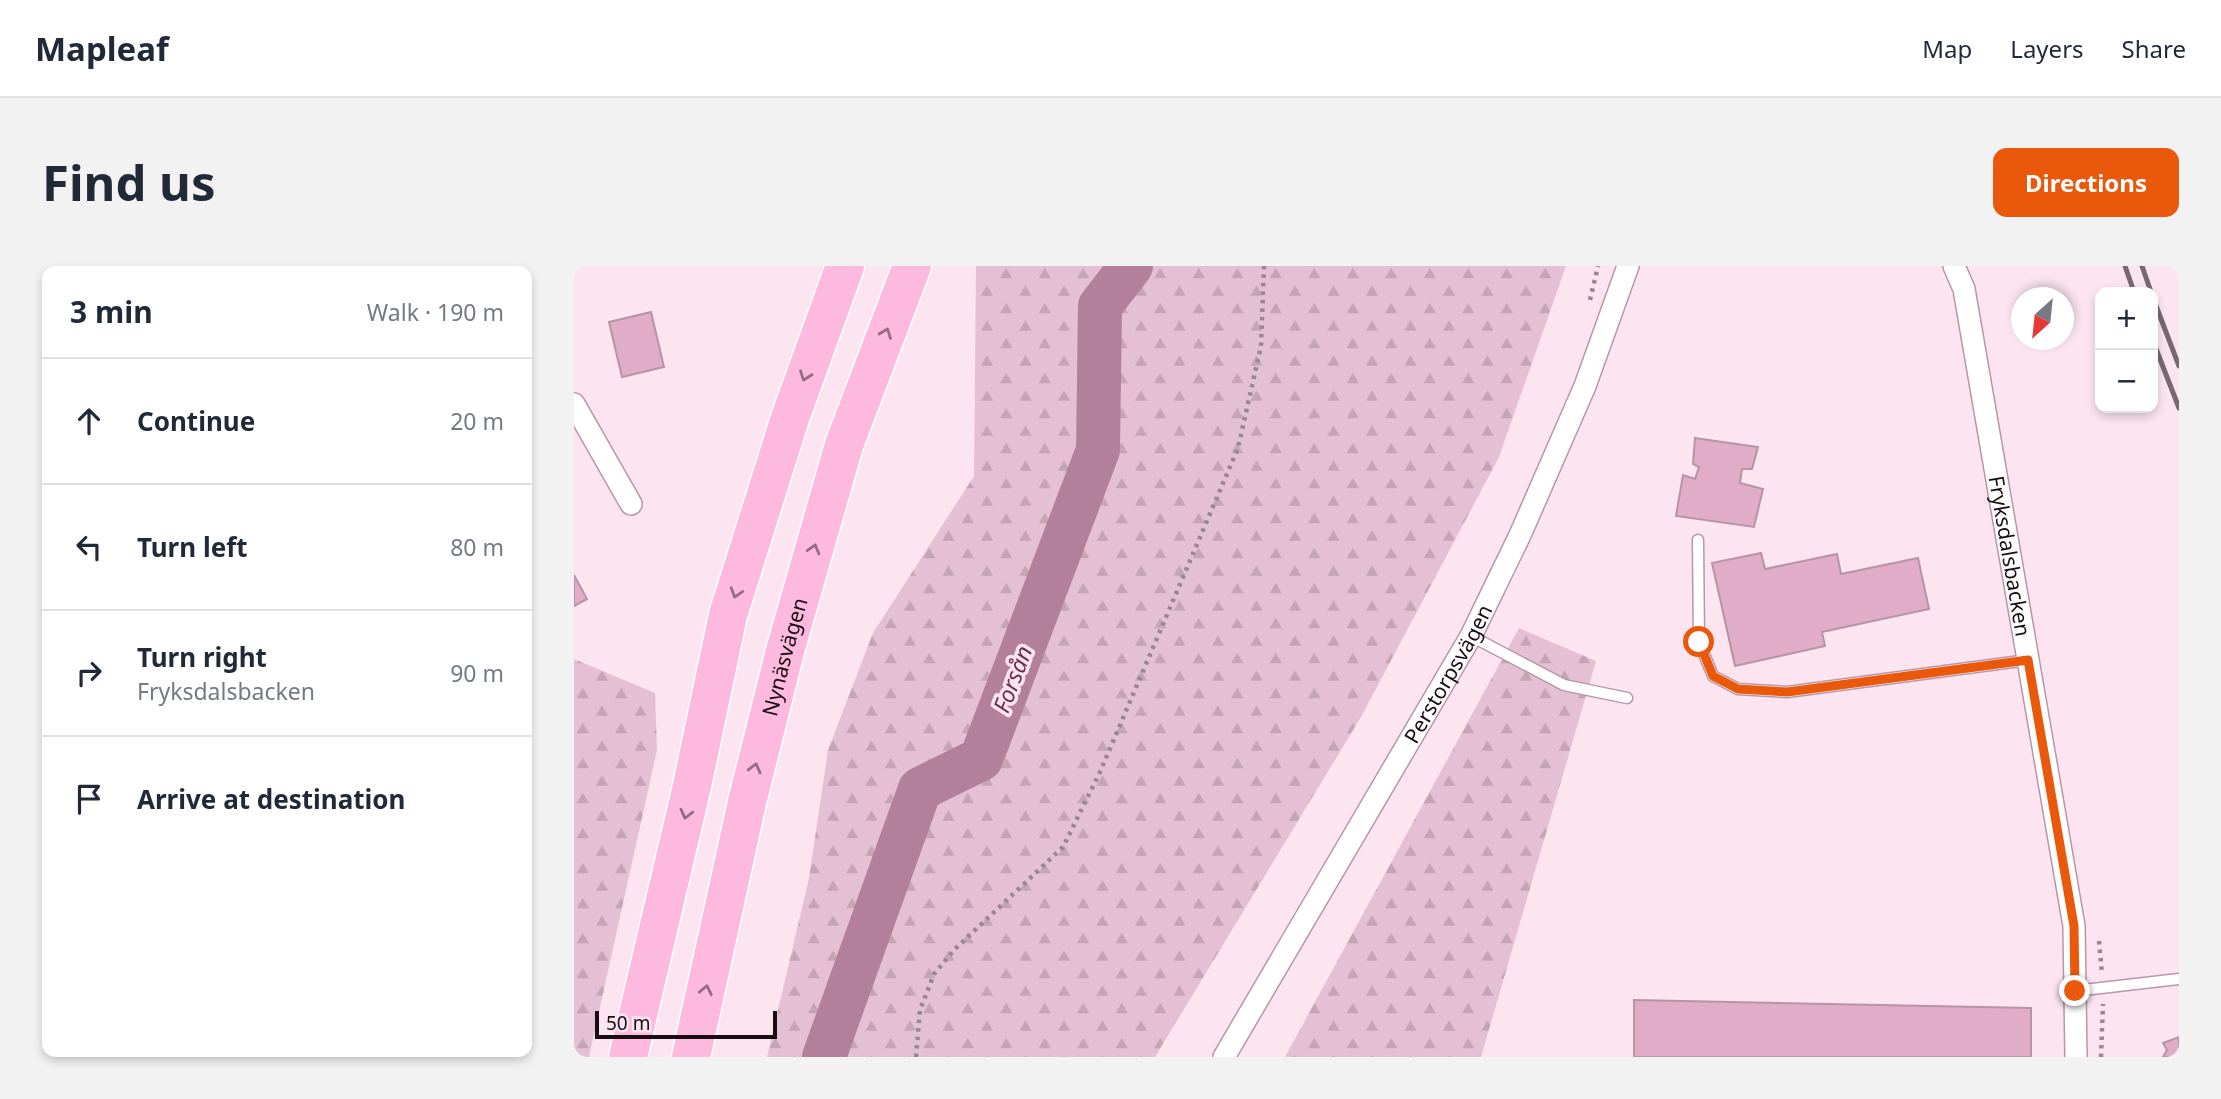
<!DOCTYPE html>
<html lang="en">
<head>
<meta charset="utf-8">
<style>
	:root { --surface:#fff; --page:#f2f2f3; --text:#1f2937; --muted:#747a83; --line:#e0e1e3; --accent:#ea580c }
	body { margin:0; font-family:"Noto Sans",sans-serif; background:var(--page); color:var(--text) }
	.controls { position:absolute; right:21px; top:21px; display:grid; overflow:hidden; border-radius:14px; box-shadow:0 4px 10px #0003 }
	.controls button { width:63px; height:63px; display:grid; place-items:center; padding:0; border:0; border-bottom:2px solid var(--line); background:var(--surface); color:var(--text); font:35px sans-serif }
	.compass { position:absolute; left:1437px; top:21px; width:63px; height:63px; border-radius:50%; background:var(--surface); box-shadow:0 4px 10px #0003; rotate:207deg }
	.scale { position:absolute; left:21px; bottom:18px; width:182px; box-sizing:border-box; padding-left:7px; border:4px solid #190d14; border-top:0; font-size:19px; line-height:24px; white-space:nowrap; color:#190d14; -webkit-text-stroke:5px #fce5f1; paint-order:stroke }
	.stop { position:absolute; width:21px; height:21px; margin:-16px; border:5px solid #ea580c; border-radius:50%; background:#fff }
	.stop.end { background:#ea580c; border-color:#fff; box-shadow:0 2px 7px #0008 }
	.list { margin:0; padding:0; list-style:none }
	h2 { display:flex; justify-content:space-between; align-items:center; height:91px; margin:0; padding:0 28px; font-size:30px }
	h2 small { font-size:23px; font-weight:400; color:var(--muted) }
	.list li { display:grid; grid-template-columns:46px 1fr auto; gap:21px; align-items:center; box-sizing:border-box; height:126px; padding:0 28px; border-top:2px solid var(--line) }
	.list b { display:block; font-size:26px; white-space:nowrap }
	.list p { margin:0; font-size:23px; white-space:nowrap; color:var(--muted) }
	.list em { font-size:23px; font-style:normal; color:var(--muted) }
	.icon { flex:none; width:38px; height:38px; fill:none; stroke:currentColor; stroke-width:2; stroke-linecap:round; stroke-linejoin:round }
	.map { position:relative; flex:none; width:1605px; height:791px; overflow:hidden; border-radius:14px }
	header { display:flex; align-items:center; gap:42px; box-sizing:border-box; height:98px; padding:0 35px; background:var(--surface); border-bottom:2px solid var(--line) }
	header strong { font-size:33px }
	nav { display:flex; gap:38px; margin-inline-start:auto; font-size:24px }
	.intro { display:flex; align-items:center; justify-content:space-between; box-sizing:border-box; height:168px; padding:0 42px }
	h1 { margin:0; font-size:49px }
	.button { padding:18px 32px; border-radius:14px; background:var(--accent); color:#fff; font-size:24px; font-weight:700 }
	main { display:flex; gap:42px; padding:0 42px }
	aside { flex:1; background:var(--surface); border-radius:14px; box-shadow:0 4px 10px #0003 }
	.map>svg:first-child { display:block }
	.forest { fill:url(#forest-firs) }
	.lines { fill:none; stroke-linecap:round; stroke-linejoin:round }
	.river { stroke:#b2809b; stroke-width:44 }
	.building { fill:#e0acc8; stroke:#b694a6; stroke-width:2 }
	.service-casing { stroke:#b896a8; stroke-width:13 }
	.minor-casing { stroke:#b896a8; stroke-width:24 }
	.motorway-casing { stroke:#fff; stroke-width:41 }
	.path { stroke:#998690; stroke-width:4.5; stroke-dasharray:3.5 5; stroke-linecap:butt }
	.service { stroke:#fff; stroke-width:10 }
	.minor { stroke:#fff; stroke-width:21 }
	.motorway { stroke:#fdbade; stroke-width:38 }
	.rail { stroke:#796871; stroke-width:5 }
	.oneway { stroke:#966c83 }
	.route { stroke:#ea580c; stroke-width:9 }
	.labels { text-anchor:middle; dominant-baseline:central; stroke-width:7; stroke-linejoin:round; paint-order:stroke }
	.street-label { font-size:21px; fill:#190d14; stroke:#fce5f1 }
	.water-label { font-size:23px; font-style:italic; fill:#6d2e54; stroke:#fce5f1 }
</style>
</head>
<body>
<header>
<strong>Mapleaf</strong>
<nav><a>Map</a><a>Layers</a><a>Share</a></nav>
</header>
<div class="intro"><h1>Find us</h1><a class="button">Directions</a></div>
<main>
<aside>
<h2>3 min<small>Walk · 190 m</small></h2>
<ul class="list">
<li><svg class="icon" aria-label="ahead" viewBox="0 0 24 24"><path d="M12 20V5M6 11l6-6 6 6"/></svg><div><b>Continue</b></div><em>20 m</em></li>
<li><svg class="icon" aria-label="left" viewBox="0 0 24 24"><path d="M17 20v-9H6M10 6l-5 5 5 5"/></svg><div><b>Turn left</b></div><em>80 m</em></li>
<li><svg class="icon" aria-label="right" viewBox="0 0 24 24"><path d="M7 20v-9h11M14 6l5 5-5 5"/></svg><div><b>Turn right</b><p>Fryksdalsbacken</p></div><em>90 m</em></li>
<li><svg class="icon" aria-label="arrive" viewBox="0 0 24 24"><path d="M6 21V4h12l-3 4 3 4H6"/></svg><div><b>Arrive at destination</b></div></li>
</ul>
</aside>
<div class="map">
<svg width="1605" height="791" viewBox="0 0 1605 791">
	<defs>
		<pattern id="forest-firs" width="22" height="20" patternUnits="userSpaceOnUse" patternTransform="scale(1.75)"><rect width="22" height="20" fill="#e5c0d4"/><path d="M5 1l3.5 6h-7zM16 11l3.5 6h-7z" fill="#c4a4b5"/></pattern>
	</defs>
	<rect width="100%" height="100%" fill="#fce5f1"/>
	<g class="forest">
		<path d="M402 0H992L925 191 787 451 581 791H193L235 612 254 484 299 367 400 210Z"/>
		<path d="M945 362 1022 395 907 791H711Z"/>
		<path d="M0 393 81 427 83 484 15 791H0Z"/>
	</g>
	<g class="lines">
		<path class="river" d="M250 791 346 523 407 493 524 184 526 40 557 0"/>
	</g>
	<g class="building">
		<path d="M77 46 90 101 48 111 35 56Z"/>
		<path d="M1121 172 1184 181 1178 203H1168L1166 217 1189 223 1180 261 1102 250 1109 209 1121 213 1125 201 1119 198Z"/>
		<path d="M1187 287 1191 303 1263 288 1267 308 1344 292 1355 343 1248 366 1251 380 1161 400 1138 297Z"/>
		<path d="M0 309 13 333 0 340Z"/>
		<path d="M1060 734 1457 742V791H1060Z"/>
		<path d="M1605 771V791H1589L1593 784 1589 777Z"/>
	</g>
	<g class="lines">
		<defs>
			<g id="service">
				<path d="M1124 274 1125 376 1139 410 1164 423 1213 426 1454 394"/>
				<path d="M897 370 990 419 1053 432"/>
				<path d="M1501 725 1605 713"/>
			</g>
			<g id="minor">
				<path id="s1" d="M1380 0 1390 23 1500 660 1502 791"/>
				<path d="M0 138 57 238"/>
				<path id="s2" d="M650 791 897 370 946 269 1011 120 1054 0"/>
			</g>
			<g id="motorway">
				<path d="M54 791 118 520 154 349 216 152 271 0"/>
				<path id="s3" d="M117 791 173 536 211 385 270 179 338 0"/>
			</g>
		</defs>
		<use href="#service" class="service-casing"/>
		<use href="#minor" class="minor-casing"/>
		<use href="#motorway" class="motorway-casing"/>
		<g class="path">
			<path d="M1016 34 1024 0"/>
			<path d="M1525 675 1528 708"/>
			<path d="M342 791 346 744 360 708 381 683 489 581 526 506 664 182 687 80 690 0"/>
			<path d="M1527 791 1529 738"/>
		</g>
		<use href="#service" class="service"/>
		<use href="#minor" class="minor"/>
		<use href="#motorway" class="motorway"/>
		<g class="rail">
			<path d="M1551 0 1560 26"/>
			<path d="M1568 0 1577 26"/>
			<path d="M1579 32 1605 100"/>
			<path d="M1579 75 1605 142"/>
		</g>
	</g>
	<defs><path id="oneway-chevron" d="M-2-3.5L2.5 0L-2 3.5" fill="none" stroke-width="1.6" stroke-linecap="round" stroke-linejoin="round" transform="scale(1.75)"/></defs>
	<g class="oneway">
		<use href="#oneway-chevron" transform="translate(312 67) rotate(-69)"/>
		<use href="#oneway-chevron" transform="translate(231 110) rotate(110)"/>
		<use href="#oneway-chevron" transform="translate(240 283) rotate(-74)"/>
		<use href="#oneway-chevron" transform="translate(162 327) rotate(107)"/>
		<use href="#oneway-chevron" transform="translate(181 502) rotate(-76)"/>
		<use href="#oneway-chevron" transform="translate(112 548) rotate(104)"/>
		<use href="#oneway-chevron" transform="translate(132 724) rotate(-78)"/>
	</g>
	<g class="lines">
		<path class="route" d="M1125 376 1139 410 1164 423 1213 426 1454 394 1500 660 1501 725"/>
	</g>
	<g class="labels">
		<g class="street-label">
			<text stroke="none"><textPath href="#s1" startOffset="296">Fryksdalsbacken</textPath></text>
			<text stroke="none"><textPath href="#s3" startOffset="411">Nynäsvägen</textPath></text>
			<text stroke="none"><textPath href="#s2" startOffset="444">Perstorpsvägen</textPath></text>
		</g>
		<g class="water-label">
			<text transform="translate(438 413) rotate(-69)">Forsån</text>
		</g>
	</g>
</svg>
<div class="controls">
<button>+</button>
<button>−</button>
</div>
<svg class="compass" viewBox="-18 -18 36 36"><path d="M0-13l5 13h-10z" fill="#e53935"/><path d="M0 13l5-13h-10z" fill="#747a83"/></svg>
<div class="scale">50 m</div>
<div class="stop" style="left:1125px;top:376px"></div>
<div class="stop end" style="left:1501px;top:725px"></div>
</div>
</main>
</body>
</html>
